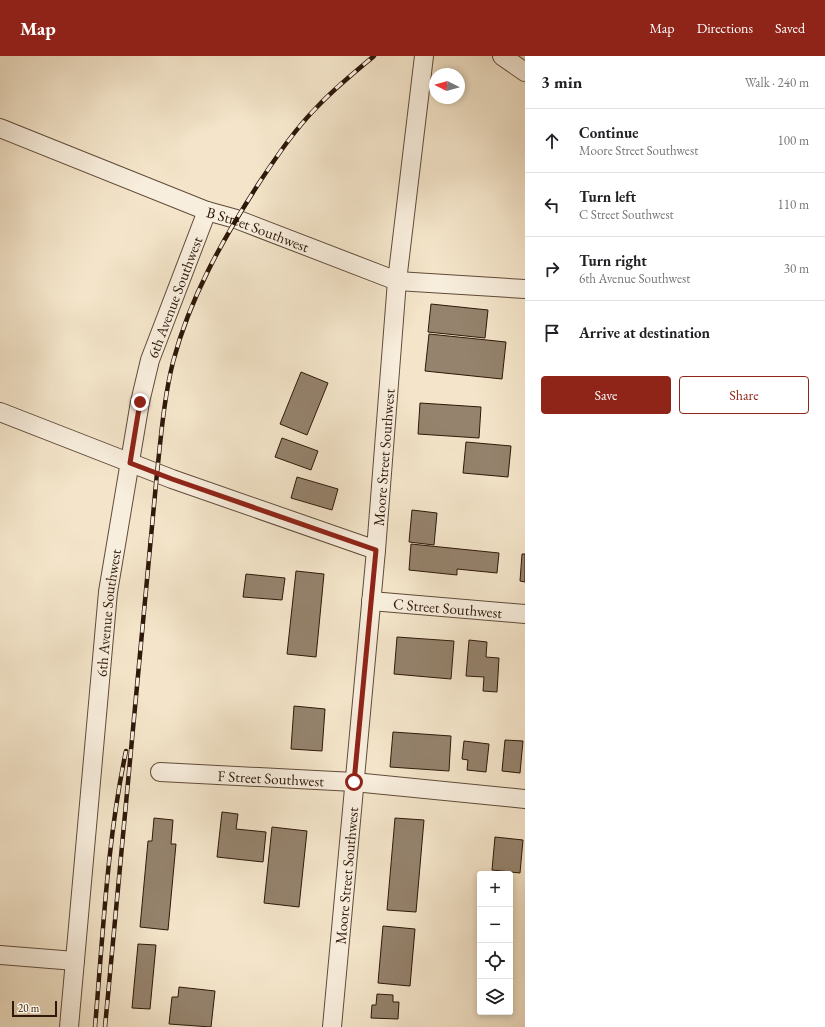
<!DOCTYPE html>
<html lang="en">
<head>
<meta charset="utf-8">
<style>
	:root { --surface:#fff; --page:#f6f6f6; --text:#202124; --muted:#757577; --line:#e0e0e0; --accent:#8f2418 }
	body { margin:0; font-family:"EB Garamond",serif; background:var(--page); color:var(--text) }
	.controls { position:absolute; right:12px; bottom:12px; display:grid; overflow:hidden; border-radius:4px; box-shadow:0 2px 6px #0003 }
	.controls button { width:36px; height:36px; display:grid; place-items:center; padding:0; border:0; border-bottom:1px solid var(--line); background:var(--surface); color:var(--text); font:20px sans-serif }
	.compass { position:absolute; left:429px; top:12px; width:36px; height:36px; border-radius:50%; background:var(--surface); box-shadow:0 2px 6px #0003; rotate:275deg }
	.scale { position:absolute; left:12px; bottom:10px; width:45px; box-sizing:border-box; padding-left:4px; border:2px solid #2e1809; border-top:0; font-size:11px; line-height:14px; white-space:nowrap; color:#2e1809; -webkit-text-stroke:3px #f8eedd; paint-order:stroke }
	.stop { position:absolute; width:12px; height:12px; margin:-9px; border:3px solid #8f2418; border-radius:50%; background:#fff }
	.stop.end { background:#8f2418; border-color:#fff; box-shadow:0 1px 4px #0008 }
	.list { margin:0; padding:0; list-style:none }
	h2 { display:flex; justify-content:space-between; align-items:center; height:52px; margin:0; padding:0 16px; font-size:17px }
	h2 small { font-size:13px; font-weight:400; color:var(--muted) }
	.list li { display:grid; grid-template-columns:26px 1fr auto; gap:12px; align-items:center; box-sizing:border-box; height:64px; padding:0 16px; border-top:1px solid var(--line) }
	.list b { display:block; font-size:15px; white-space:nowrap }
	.list p { margin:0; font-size:13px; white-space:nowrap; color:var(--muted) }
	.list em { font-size:13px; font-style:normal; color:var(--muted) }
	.actions { display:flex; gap:8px; padding:12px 16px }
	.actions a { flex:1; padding:9px 0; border:1px solid var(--accent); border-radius:4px; text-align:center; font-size:14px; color:var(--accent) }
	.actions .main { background:var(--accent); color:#fff }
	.icon { flex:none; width:22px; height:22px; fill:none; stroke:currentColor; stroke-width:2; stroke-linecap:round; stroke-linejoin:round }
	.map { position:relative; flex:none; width:525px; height:971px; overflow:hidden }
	header { display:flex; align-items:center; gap:24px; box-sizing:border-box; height:56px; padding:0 20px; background:var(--accent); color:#fff }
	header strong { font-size:19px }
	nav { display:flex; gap:22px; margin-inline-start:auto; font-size:14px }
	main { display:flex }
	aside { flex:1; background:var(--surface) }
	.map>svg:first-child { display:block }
	.building { fill:#95836d; stroke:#2e1809 }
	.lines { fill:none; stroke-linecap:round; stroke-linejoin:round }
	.street-casing { stroke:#604b39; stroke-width:20 }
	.street { stroke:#f8eedd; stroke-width:18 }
	.rail-casing { stroke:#2e1809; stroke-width:4.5 }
	.rail { stroke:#f8eedd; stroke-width:3; stroke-dasharray:9; stroke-linecap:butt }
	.route { stroke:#8f2418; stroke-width:5 }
	.labels { text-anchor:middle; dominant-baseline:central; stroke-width:3; stroke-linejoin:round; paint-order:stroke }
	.street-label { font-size:15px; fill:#2e1809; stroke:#f8eedd }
</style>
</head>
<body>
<header>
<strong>Map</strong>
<nav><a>Map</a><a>Directions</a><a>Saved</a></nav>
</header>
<main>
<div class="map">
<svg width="525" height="971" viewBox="0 0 525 971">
	<rect width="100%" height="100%" fill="#f4e5ca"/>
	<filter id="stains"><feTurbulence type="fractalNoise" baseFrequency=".005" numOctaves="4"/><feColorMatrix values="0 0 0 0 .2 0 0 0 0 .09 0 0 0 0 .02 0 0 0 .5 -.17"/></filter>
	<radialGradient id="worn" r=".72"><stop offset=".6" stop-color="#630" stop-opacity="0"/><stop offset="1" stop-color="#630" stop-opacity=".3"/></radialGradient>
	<g class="building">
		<path d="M431 248 488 254 485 282 428 276Z"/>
		<path d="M429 278 506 286 502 323 425 315Z"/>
		<path d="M301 316 328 327 307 379 280 368Z"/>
		<path d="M420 347 481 351 479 382 418 378Z"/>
		<path d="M282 382 318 395 311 414 275 401Z"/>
		<path d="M466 386 511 390 508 421 463 417Z"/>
		<path d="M297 421 338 433 332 454 291 442Z"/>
		<path d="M412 454 437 457 434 489 409 486Z"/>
		<path d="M411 488 499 497 497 517 457 513V519L409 514Z"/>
		<path d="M522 498H525V526L520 525Z"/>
		<path d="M296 515 324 518 316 601 287 598Z"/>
		<path d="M246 518 285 522 282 544 243 541Z"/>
		<path d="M397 581 454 585 451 623 394 618Z"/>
		<path d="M469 584 487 586 486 601 499 602 497 636 483 635 484 621 466 620Z"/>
		<path d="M294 650 325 653 322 695 291 693Z"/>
		<path d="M393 676 451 680 449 715 390 711Z"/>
		<path d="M505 684 523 685 520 717 502 715Z"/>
		<path d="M464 685 489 688 486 716 467 714 468 704 462 703Z"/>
		<path d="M222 756 238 758 236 773 266 776 263 806 217 801Z"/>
		<path d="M154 762 173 764 171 788H176L168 874 140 871 148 785H152Z"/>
		<path d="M395 762 424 764 416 856 387 854Z"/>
		<path d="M272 771 307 775 299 851 264 847Z"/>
		<path d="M495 781 523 784 520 817 492 814Z"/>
		<path d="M383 870 415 873 410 930 378 927Z"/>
		<path d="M138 888 156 889 150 953 132 952Z"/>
		<path d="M179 931 215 935 211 971 169 968 172 941H178Z"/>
		<path d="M377 938 393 939V946H399L398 963 371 962 372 949H376Z"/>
	</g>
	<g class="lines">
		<defs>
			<g id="street">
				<path d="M502 0 525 16"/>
				<path id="s1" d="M0 72 207 155 236 163 397 225 525 233"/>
				<path d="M0 356 172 423 376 494"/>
				<path id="s2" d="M371 545 525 558"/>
				<path id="s3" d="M160 716 354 726 525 743"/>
				<path d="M0 899 75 905"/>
				<path id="s4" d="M69 971 108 536 140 346 150 304 207 155"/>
				<path id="s5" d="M332 971 376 494 397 225 424 0"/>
			</g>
		</defs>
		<use href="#street" class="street-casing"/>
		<use href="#street" class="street"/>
		<defs>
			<g id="rail">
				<path d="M95 971C103 879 107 785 126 695"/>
				<path d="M105 971 157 417C161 380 164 342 173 306 190 241 223 183 259 127 277 100 295 73 318 50 335 32 355 16 374 0"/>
			</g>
		</defs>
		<use href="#rail" class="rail-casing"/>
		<use href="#rail" class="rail"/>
	</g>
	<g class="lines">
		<path class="route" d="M140 346 130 407 172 423 376 494 354 726"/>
	</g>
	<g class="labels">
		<g class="street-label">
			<text stroke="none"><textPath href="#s1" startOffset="277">B Street Southwest</textPath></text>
			<text stroke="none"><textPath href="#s4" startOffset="740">6th Avenue Southwest</textPath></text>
			<text stroke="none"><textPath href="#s5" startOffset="572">Moore Street Southwest</textPath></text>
			<text stroke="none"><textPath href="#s2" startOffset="77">C Street Southwest</textPath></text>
			<text stroke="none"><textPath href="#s4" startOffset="416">6th Avenue Southwest</textPath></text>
			<text stroke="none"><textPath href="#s3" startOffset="111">F Street Southwest</textPath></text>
			<text stroke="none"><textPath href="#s5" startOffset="152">Moore Street Southwest</textPath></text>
		</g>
	</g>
	<rect width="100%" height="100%" filter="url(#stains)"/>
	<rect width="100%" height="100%" fill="url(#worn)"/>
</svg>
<div class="controls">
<button>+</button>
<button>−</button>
<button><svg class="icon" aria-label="locate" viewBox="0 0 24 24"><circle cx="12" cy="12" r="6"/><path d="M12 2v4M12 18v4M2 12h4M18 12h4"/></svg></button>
<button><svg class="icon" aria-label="layers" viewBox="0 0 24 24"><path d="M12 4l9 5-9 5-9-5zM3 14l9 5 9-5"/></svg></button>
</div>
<svg class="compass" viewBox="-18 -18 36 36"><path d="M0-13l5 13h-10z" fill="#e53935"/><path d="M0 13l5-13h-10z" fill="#757577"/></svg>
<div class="scale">20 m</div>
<div class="stop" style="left:354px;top:726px"></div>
<div class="stop end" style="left:140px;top:346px"></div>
</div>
<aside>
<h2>3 min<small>Walk · 240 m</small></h2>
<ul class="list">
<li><svg class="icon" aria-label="ahead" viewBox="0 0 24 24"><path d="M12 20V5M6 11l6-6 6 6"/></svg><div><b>Continue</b><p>Moore Street Southwest</p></div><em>100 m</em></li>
<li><svg class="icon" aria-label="left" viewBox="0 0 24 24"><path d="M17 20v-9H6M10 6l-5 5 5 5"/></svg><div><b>Turn left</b><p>C Street Southwest</p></div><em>110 m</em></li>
<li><svg class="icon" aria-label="right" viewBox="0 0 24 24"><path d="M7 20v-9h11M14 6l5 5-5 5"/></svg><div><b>Turn right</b><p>6th Avenue Southwest</p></div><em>30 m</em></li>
<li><svg class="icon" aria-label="arrive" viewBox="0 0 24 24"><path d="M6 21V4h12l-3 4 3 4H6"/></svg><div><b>Arrive at destination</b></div></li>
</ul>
<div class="actions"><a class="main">Save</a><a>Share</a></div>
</aside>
</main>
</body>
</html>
